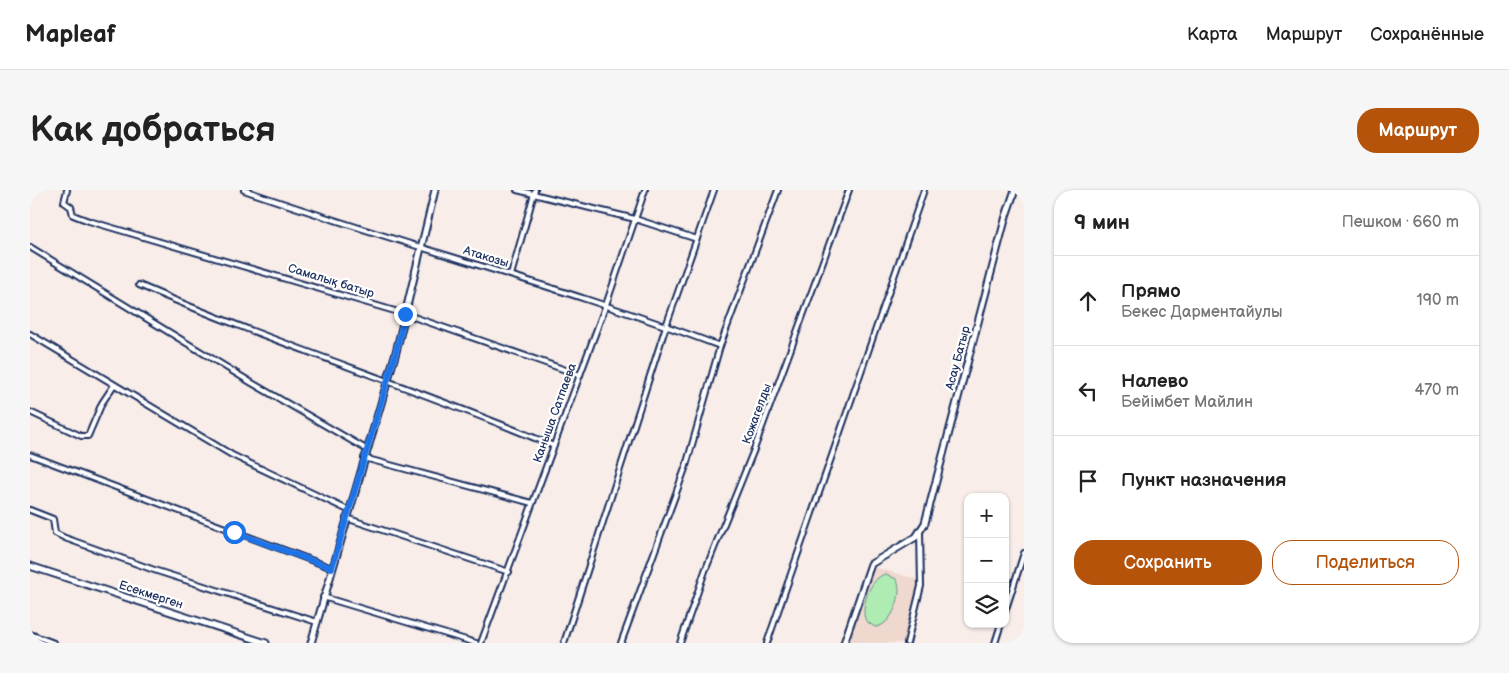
<!DOCTYPE html>
<html lang="ru">
<head>
<meta charset="utf-8">
<style>
	:root { --surface:#fff; --page:#f6f6f6; --text:#222; --muted:#767676; --line:#e0e0e0; --accent:#b45309 }
	body { margin:0; font-family:"Balsamiq Sans",sans-serif; background:var(--page); color:var(--text) }
	.controls { position:absolute; right:15px; bottom:15px; display:grid; overflow:hidden; border-radius:10px; box-shadow:0 1px 4px #0004 }
	.controls button { width:45px; height:45px; display:grid; place-items:center; padding:0; border:0; border-bottom:1px solid var(--line); background:var(--surface); color:var(--text); font:25px sans-serif }
	.stop { position:absolute; width:15px; height:15px; margin:-11px; border:4px solid #1a73e8; border-radius:50%; background:#fff }
	.stop.end { background:#1a73e8; border-color:#fff; box-shadow:0 1px 5px #0008 }
	.list { margin:0; padding:0; list-style:none }
	h2 { display:flex; justify-content:space-between; align-items:center; height:65px; margin:0; padding:0 20px; font-size:21px }
	h2 small { font-size:16px; font-weight:400; color:var(--muted) }
	.list li { display:grid; grid-template-columns:32px 1fr auto; gap:15px; align-items:center; box-sizing:border-box; height:90px; padding:0 20px; border-top:1px solid var(--line) }
	.list b { display:block; font-size:19px; white-space:nowrap }
	.list p { margin:0; font-size:16px; white-space:nowrap; color:var(--muted) }
	.list em { font-size:16px; font-style:normal; color:var(--muted) }
	.actions { display:flex; gap:10px; padding:15px 20px }
	.actions a { flex:1; padding:11px 0; border:1px solid var(--accent); border-radius:20px; text-align:center; font-size:18px; color:var(--accent) }
	.actions .main { background:var(--accent); color:#fff }
	.icon { flex:none; width:28px; height:28px; fill:none; stroke:currentColor; stroke-width:2; stroke-linecap:round; stroke-linejoin:round }
	.map { position:relative; flex:none; width:994px; height:453px; overflow:hidden; border-radius:20px }
	header { display:flex; align-items:center; gap:30px; box-sizing:border-box; height:70px; padding:0 25px; background:var(--surface); border-bottom:1px solid var(--line) }
	header strong { font-size:24px }
	nav { display:flex; gap:28px; margin-inline-start:auto; font-size:18px }
	.intro { display:flex; align-items:center; justify-content:space-between; box-sizing:border-box; height:120px; padding:0 30px }
	h1 { margin:0; font-size:35px }
	.button { padding:12px 22px; border-radius:20px; background:var(--accent); color:#fff; font-size:18px; font-weight:700 }
	main { display:flex; gap:30px; padding:0 30px }
	aside { flex:1; background:var(--surface); border-radius:20px; box-shadow:0 1px 4px #0004 }
	.map>svg:first-child { display:block }
	.built { fill:#efd8cd }
	.green { fill:#aeecb3; stroke:#648e88 }
	.lines { fill:none; stroke-linecap:round; stroke-linejoin:round }
	.street-casing { stroke:#1b2f5e; stroke-width:8 }
	.secondary-casing { stroke:#1b2f5e; stroke-width:9 }
	.street { stroke:#fff; stroke-width:4 }
	.secondary { stroke:#fff; stroke-width:5 }
	.route { stroke:#1a73e8; stroke-width:6 }
	.labels { text-anchor:middle; dominant-baseline:central; stroke-width:4.5; stroke-linejoin:round; paint-order:stroke }
	.street-label { font-size:12px; fill:#1b2f5e; stroke:#fff }
</style>
</head>
<body>
<header>
<strong>Mapleaf</strong>
<nav><a>Карта</a><a>Маршрут</a><a>Сохранённые</a></nav>
</header>
<div class="intro"><h1>Как добраться</h1><a class="button">Маршрут</a></div>
<main>
<div class="map">
<svg width="994" height="453" viewBox="0 0 994 453">
	<rect width="100%" height="100%" fill="#f8ede8"/>
	<filter id="ink" filterUnits="userSpaceOnUse"><feTurbulence type="fractalNoise" baseFrequency=".02" numOctaves="2"/><feDisplacementMap in="SourceGraphic" scale="10" xChannelSelector="R" yChannelSelector="G"/><feConvolveMatrix kernelMatrix="1 2 1 2 8 2 1 2 1" color-interpolation-filters="sRGB"/></filter>
	<g filter="url(#ink)">
		<path class="built" d="M844 377 890 390 874 453H818Z"/>
		<path class="green" d="M856 384 866 389C875 401 862 437 845 437L836 431C829 418 841 386 856 384Z"/>
		<g class="lines">
			<defs>
				<g id="street">
					<path d="M37 0 34 12 41 17 43 25 59 31 375 124 550 185"/>
					<path d="M214 0C372 55 534 97 690 156"/>
					<path d="M487 0 605 29 667 49"/>
					<path d="M0 57 222 193 336 259"/>
					<path d="M481 85 505 0"/>
					<path d="M109 95C245 154 387 198 524 256"/>
					<path d="M0 144 202 265 318 320"/>
					<path d="M0 222 51 246H58L72 213 84 195"/>
					<path d="M0 265 302 378"/>
					<path d="M334 268 502 313"/>
					<path d="M0 320 23 329 25 343 35 348 127 381 287 432"/>
					<path d="M316 328 479 382"/>
					<path d="M293 407 446 453"/>
					<path d="M975 422 994 363"/>
					<path d="M0 444 24 453"/>
					<path d="M451 453 578 109 615 0"/>
					<path d="M534 453 636 136 684 0"/>
					<path d="M591 453 656 276 690 156 748 0"/>
					<path d="M650 453 675 381 723 262 819 0"/>
					<path d="M737 453 894 0"/>
					<path d="M877 453 891 396 890 341"/>
					<path d="M965 453 971 434"/>
				</g>
				<g id="secondary">
					<path d="M0 376 236 453"/>
					<path d="M281 453 366 162 405 0"/>
					<path d="M814 453 841 374 886 347 895 333 976 26 985 0"/>
				</g>
			</defs>
			<use href="#street" class="street-casing"/>
			<use href="#secondary" class="secondary-casing"/>
			<use href="#street" class="street"/>
			<use href="#secondary" class="secondary"/>
		</g>
	</g>
	<g class="lines" filter="url(#ink)">
		<path class="route" d="M204 342 302 378 366 162 375 124"/>
	</g>
	<g class="labels">
		<g class="street-label">
			<text transform="translate(456 67) rotate(17)">Атакозы</text>
			<text transform="translate(301 91) rotate(17)">Самалық батыр</text>
			<text transform="translate(928 168) rotate(-75)">Асау Батыр</text>
			<text transform="translate(525 223) rotate(-70)">Каныша Сатпаева</text>
			<text transform="translate(727 224) rotate(-70)">Кожагелды</text>
			<text transform="translate(121 405) rotate(18)">Eсекмерген</text>
		</g>
	</g>
</svg>
<div class="controls">
<button>+</button>
<button>−</button>
<button><svg class="icon" aria-label="layers" viewBox="0 0 24 24"><path d="M12 4l9 5-9 5-9-5zM3 14l9 5 9-5"/></svg></button>
</div>
<div class="stop" style="left:204px;top:342px"></div>
<div class="stop end" style="left:375px;top:124px"></div>
</div>
<aside>
<h2>9 мин<small>Пешком · 660 m</small></h2>
<ul class="list">
<li><svg class="icon" aria-label="ahead" viewBox="0 0 24 24"><path d="M12 20V5M6 11l6-6 6 6"/></svg><div><b>Прямо</b><p>Бекес Дарментайулы</p></div><em>190 m</em></li>
<li><svg class="icon" aria-label="left" viewBox="0 0 24 24"><path d="M17 20v-9H6M10 6l-5 5 5 5"/></svg><div><b>Налево</b><p>Бейімбет Майлин</p></div><em>470 m</em></li>
<li><svg class="icon" aria-label="arrive" viewBox="0 0 24 24"><path d="M6 21V4h12l-3 4 3 4H6"/></svg><div><b>Пункт назначения</b></div></li>
</ul>
<div class="actions"><a class="main">Сохранить</a><a>Поделиться</a></div>
</aside>
</main>
</body>
</html>
